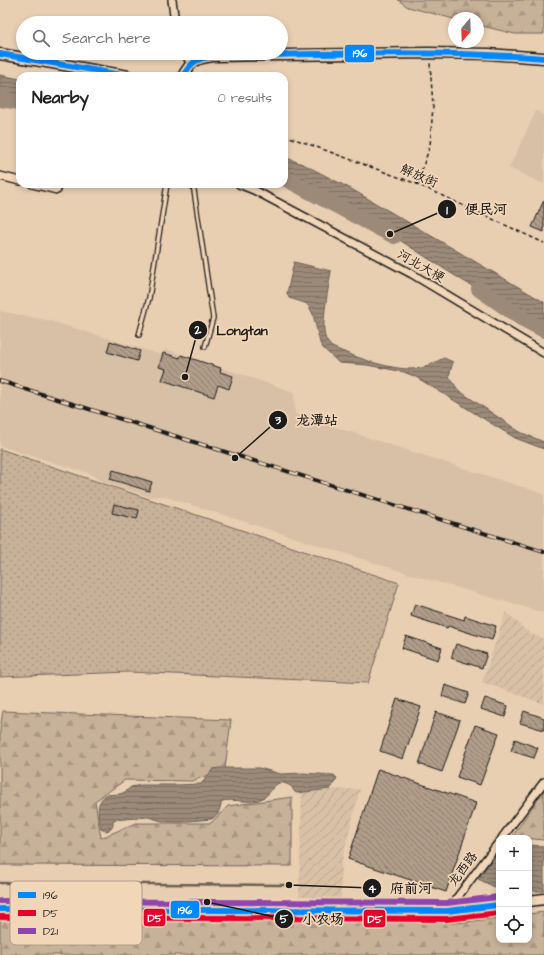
<!DOCTYPE html>
<html lang="en">
<head>
<meta charset="utf-8">
<style>
	:root { --surface:#fff; --page:#f6f6f6; --text:#222; --muted:#767676; --line:#e0e0e0 }
	body { margin:0; font-family:"Architects Daughter","LXGW WenKai TC",sans-serif; background:var(--page); color:var(--text) }
	.controls { position:absolute; right:12px; bottom:12px; display:grid; overflow:hidden; border-radius:8px; box-shadow:0 2px 6px #0003 }
	.controls button { width:36px; height:36px; display:grid; place-items:center; padding:0; border:0; border-bottom:1px solid var(--line); background:var(--surface); color:var(--text); font:20px sans-serif }
	.compass { position:absolute; left:448px; top:12px; width:36px; height:36px; border-radius:50%; background:var(--surface); box-shadow:0 2px 6px #0003; rotate:199deg }
	.list { margin:0; padding:0; list-style:none }
	h2 { display:flex; justify-content:space-between; align-items:center; height:52px; margin:0; padding:0 16px; font-size:17px }
	h2 small { font-size:13px; font-weight:400; color:var(--muted) }
	.icon { flex:none; width:22px; height:22px; fill:none; stroke:currentColor; stroke-width:2; stroke-linecap:round; stroke-linejoin:round }
	.map { position:relative; flex:none; width:544px; height:955px; overflow:hidden }
	.search { position:absolute; background:var(--surface); box-shadow:0 2px 6px #0003; left:16px; top:16px; width:272px; height:44px; display:flex; align-items:center; gap:10px; box-sizing:border-box; padding:0 14px; border-radius:22px; color:var(--muted); font-size:15px }
	.panel { position:absolute; background:var(--surface); box-shadow:0 2px 6px #0003; left:16px; top:72px; width:272px; height:116px; border-radius:12px }
	.map>svg:first-child { display:block }
	.built { fill:#d8c0a6 }
	.industrial { fill:url(#industrial-furrows) }
	.grass { fill:url(#grass-dots); stroke:#72665a }
	.forest { fill:url(#forest-firs); stroke:#72665a }
	.water { fill:url(#water-rules); stroke:#685e53 }
	.lines { fill:none; stroke-linecap:round; stroke-linejoin:round }
	.stream { stroke:#685e53; stroke-width:2.5 }
	.river { stroke:#9b8a78; stroke-width:16 }
	.building { fill:url(#building-back-hatch); stroke:#1c1c1c }
	.lane-casing { stroke:#1c1c1c; stroke-width:6 }
	.street-casing { stroke:#1c1c1c; stroke-width:10 }
	.secondary-casing { stroke:#1c1c1c; stroke-width:13 }
	.path { stroke:#1c1c1c; stroke-width:1.5; stroke-dasharray:4 3; stroke-linecap:butt }
	.lane { stroke:#f2d6b8; stroke-width:3.5 }
	.street { stroke:#f2d6b8; stroke-width:7 }
	.secondary { stroke:#f2d6b8; stroke-width:10 }
	.rail-casing { stroke:#1c1c1c; stroke-width:4 }
	.rail { stroke:#f2d6b8; stroke-width:2.5; stroke-dasharray:8; stroke-linecap:butt }
	.bus-1-casing { stroke:#f2d6b8; stroke-width:9 }
	.bus-2-casing { stroke:#f2d6b8; stroke-width:9 }
	.bus-3-casing { stroke:#f2d6b8; stroke-width:9 }
	.bus-1 { stroke:#08f; stroke-width:6 }
	.bus-2 { stroke:#e4002b; stroke-width:6 }
	.bus-3 { stroke:#8e44ad; stroke-width:6 }
	.labels { text-anchor:middle; dominant-baseline:central; stroke-width:3.5; stroke-linejoin:round; paint-order:stroke }
	.street-label { font-size:13px; fill:#1c1c1c; stroke:#f2d6b8 }
	.key { fill:#f2d6b8; stroke:#b29e89; stroke-width:1 }
	.key-label { font-size:11px; fill:#1c1c1c }
	.leader { fill:none; stroke:#1c1c1c; stroke-width:1.5 }
	.callout-dot { fill:#1c1c1c; stroke:#f2d6b8; stroke-width:1.5 }
	.mark-label { font-size:12px; text-anchor:middle; font-weight:bold; fill:#fff }
	.callout-label { font-size:14px; text-anchor:middle; font-weight:bold; fill:#1c1c1c; stroke:#f2d6b8; stroke-width:3.5; stroke-linejoin:round; paint-order:stroke }
	.line-badge { stroke:#f2d6b8; stroke-width:1.5 }
	.badge-label { font-size:11px; text-anchor:middle; font-weight:bold; fill:#fff }
</style>
</head>
<body>
<div class="map">
<svg width="544" height="955" viewBox="0 0 544 955">
	<defs>
		<pattern id="industrial-furrows" width="10" height="10" patternUnits="userSpaceOnUse"><rect width="10" height="10" fill="#d8c0a6"/><path d="M-1 1l2-2M0 10L10 0M9 11l2-2" fill="none" stroke="#b9a48e"/></pattern>
		<pattern id="grass-dots" width="8" height="8" patternUnits="userSpaceOnUse"><rect width="8" height="8" fill="#c7b199"/><path d="M2 2h.1M6 6h.1" fill="none" stroke="#aa9883" stroke-width="1.8" stroke-linecap="round"/></pattern>
		<pattern id="forest-firs" width="22" height="20" patternUnits="userSpaceOnUse"><rect width="22" height="20" fill="#c7b199"/><path d="M5 1l3.5 6h-7zM16 11l3.5 6h-7z" fill="#aa9883"/></pattern>
		<pattern id="water-rules" width="6" height="5" patternUnits="userSpaceOnUse"><rect width="6" height="5" fill="#9b8a78"/><path d="M0 2.5h6" fill="none" stroke="#7e7062"/></pattern>
		<pattern id="building-back-hatch" width="6" height="6" patternUnits="userSpaceOnUse"><rect width="6" height="6" fill="#b09d89"/><path d="M-1 5l2 2M0 0l6 6M5-1l2 2" fill="none" stroke="#8e7f6f"/></pattern>
	</defs>
	<rect width="100%" height="100%" fill="#e9cfb2"/>
	<filter id="ink" filterUnits="userSpaceOnUse"><feTurbulence type="fractalNoise" baseFrequency=".025" numOctaves="2"/><feDisplacementMap in="SourceGraphic" scale="8" xChannelSelector="R" yChannelSelector="G"/><feConvolveMatrix kernelMatrix="1 2 1 2 8 2 1 2 1" color-interpolation-filters="sRGB"/></filter>
	<g filter="url(#ink)">
		<g class="built">
			<path d="M536 111 544 115V184L509 168Z"/>
			<path d="M0 311 51 321 162 355 165 349 294 392 295 414 544 494V613L406 573 163 496 150 497 100 481 91 474 0 446Z"/>
		</g>
		<g class="industrial">
			<path d="M506 612 529 633 544 639V704L482 682Z"/>
			<path d="M360 789 341 864V898L299 897 302 790Z"/>
		</g>
		<path class="grass" d="M0 449 399 583 368 683 129 672 0 677Z"/>
		<g class="forest">
			<path d="M398 0H544V34H515L478 25V18L454 19 408 7Z"/>
			<path d="M3 711 231 720 225 769 192 781 125 780 95 801 101 838 136 823H211L228 806 292 797V866L0 865V729Z"/>
			<path d="M544 790V840L512 837Z"/>
			<path d="M544 912V955H0V920L456 923 499 918V940H529V914Z"/>
		</g>
		<g class="water">
			<path d="M0 75 20 79V99L0 96Z"/>
			<path d="M284 157 305 165 353 190 544 302V327L460 279 395 237 337 205 284 180Z"/>
			<path d="M294 262 331 271C329 286 321 323 325 337 326 341 329 344 332 347 355 357 396 373 421 368 429 366 437 361 444 358L453 362 449 376 458 390 520 432 544 442V449L515 438 416 377 404 372 367 365 339 363 323 348 320 343 313 314 308 305 305 303 289 298 287 293Z"/>
			<path d="M219 768H259L281 774 303 773 334 775 337 778 330 789 296 793 294 791 292 787C274 775 274 792 263 798 250 805 235 798 222 801L218 814 212 819 177 822 162 821 148 817 113 820V826L110 830 105 831 101 829C99 816 94 804 106 795L120 794 125 792 131 787 141 785H176L201 784 213 769Z"/>
			<path d="M529 845 544 846V891H529Z"/>
			<path d="M499 851V889L478 879Z"/>
		</g>
		<g class="lines">
			<path class="stream" d="M0 883 289 885"/>
			<g class="river">
				<path d="M0 99 20 102"/>
				<path d="M284 178 394 236"/>
				<path d="M479 289 521 318 544 330"/>
			</g>
		</g>
		<g class="building">
			<path d="M544 200V232L532 227Z"/>
			<path d="M110 341 140 351 137 361 107 352Z"/>
			<path d="M163 353 180 358 181 355 221 368 220 372 233 376 229 389 218 385 214 397 162 380 166 369 159 367Z"/>
			<path d="M113 470 152 482 149 491 110 479Z"/>
			<path d="M114 504 139 510 137 519 112 513Z"/>
			<path d="M415 604 464 620 465 616 496 626 492 640 448 626 447 628 411 616Z"/>
			<path d="M406 636 442 648 438 660 402 648Z"/>
			<path d="M456 644 487 654 482 668 451 658Z"/>
			<path d="M445 685 469 693 465 704 442 696Z"/>
			<path d="M485 698 508 706 505 717 481 709Z"/>
			<path d="M397 699 421 707 403 759 380 751Z"/>
			<path d="M524 711 544 718V730L520 723Z"/>
			<path d="M436 712 460 720 442 772 419 764Z"/>
			<path d="M475 725 499 733 480 785 457 777Z"/>
			<path d="M515 739 538 748 534 758 511 751Z"/>
			<path d="M378 769 476 803 446 892 348 859Z"/>
		</g>
		<g class="lines">
			<defs>
				<g id="lane">
					<path d="M193 184 213 318 205 347"/>
					<path d="M139 335 149 298 167 184"/>
				</g>
				<g id="street">
					<path d="M172 0 175 23"/>
					<path d="M184 53 191 63"/>
					<path d="M0 176 20 181"/>
					<path d="M32 184 57 190"/>
					<path d="M239 184 254 190 412 274 544 353"/>
					<path d="M502 838 544 782"/>
					<path d="M447 911 499 842"/>
				</g>
				<g id="secondary">
					<path d="M0 54 128 76"/>
					<path d="M183 76C193 59 194 59 213 56L428 53 488 54 544 58"/>
					<path d="M529 901 544 899"/>
					<path d="M0 909 447 911 499 905"/>
				</g>
			</defs>
			<use href="#lane" class="lane-casing"/>
			<use href="#street" class="street-casing"/>
			<use href="#secondary" class="secondary-casing"/>
			<g class="path">
				<path d="M284 135 417 184 544 243"/>
				<path d="M417 184 430 146 433 106 430 63"/>
			</g>
			<use href="#lane" class="lane"/>
			<use href="#street" class="street"/>
			<use href="#secondary" class="secondary"/>
			<defs>
				<path id="rail" d="M0 381 544 552"/>
			</defs>
			<use href="#rail" class="rail-casing"/>
			<use href="#rail" class="rail"/>
			<defs>
				<g id="bus-1">
					<path d="M0 54 128 76"/>
					<path d="M183 76C192 61 196 59 213 56 323 54 434 50 544 58"/>
					<path d="M0 909 447 911 499 905"/>
				</g>
				<path id="bus-2" d="M0 917 447 919 499 913"/>
				<path id="bus-3" d="M0 901 447 903 498 897"/>
			</defs>
			<use href="#bus-1" class="bus-1-casing"/>
			<use href="#bus-2" class="bus-2-casing"/>
			<use href="#bus-3" class="bus-3-casing"/>
			<use href="#bus-1" class="bus-1"/>
			<use href="#bus-2" class="bus-2"/>
			<use href="#bus-3" class="bus-3"/>
		</g>
	</g>
	<g class="labels">
		<g class="street-label">
			<text transform="translate(419 176) rotate(23)">解放街</text>
			<text transform="translate(421 266) rotate(30)">河北大梗</text>
			<text transform="translate(463 869) rotate(-53)">龙西路</text>
		</g>
	</g>
	<rect x="10" y="881" width="132" height="64" rx="6" class="key"/>
	<rect x="18" y="892" width="18" height="6" fill="#08f"/>
	<rect x="18" y="910" width="18" height="6" fill="#e4002b"/>
	<rect x="18" y="928" width="18" height="6" fill="#8e44ad"/>
	<g class="key-label">
		<text x="43" y="899">196</text>
		<text x="43" y="917">D5</text>
		<text x="43" y="935">D21</text>
	</g>
	<path class="leader" d="M390 234L447 209M185 377L198 330M235 458L278 420M289 885L372 888M207 902L284 919"/>
	<g class="callout-dot">
		<circle cx="390" cy="234" r="4"/>
		<circle cx="185" cy="377" r="4"/>
		<circle cx="235" cy="458" r="4"/>
		<circle cx="289" cy="885" r="4"/>
		<circle cx="207" cy="902" r="4"/>
		<circle cx="447" cy="209" r="10"/>
		<circle cx="198" cy="330" r="10"/>
		<circle cx="278" cy="420" r="10"/>
		<circle cx="372" cy="888" r="10"/>
		<circle cx="284" cy="919" r="10"/>
	</g>
	<g class="mark-label">
		<text x="447" y="214">1</text>
		<text x="198" y="334">2</text>
		<text x="278" y="424">3</text>
		<text x="372" y="893">4</text>
		<text x="284" y="923">5</text>
	</g>
	<g class="callout-label">
		<text x="486" y="214">便民河</text>
		<text x="242" y="335">Longtan</text>
		<text x="317" y="425">龙潭站</text>
		<text x="411" y="893">府前河</text>
		<text x="323" y="924">小农场</text>
	</g>
	<g class="line-badge">
		<rect x="344" y="44" width="31" height="19" rx="4" fill="#08f"/>
		<rect x="170" y="900" width="30" height="19" rx="4" fill="#08f"/>
		<rect x="143" y="908" width="23" height="19" rx="4" fill="#e4002b"/>
		<rect x="363" y="909" width="23" height="19" rx="4" fill="#e4002b"/>
	</g>
	<g class="badge-label">
		<text x="360" y="57">196</text>
		<text x="185" y="914">196</text>
		<text x="155" y="922">D5</text>
		<text x="375" y="923">D5</text>
	</g>
</svg>
<div class="controls">
<button>+</button>
<button>−</button>
<button><svg class="icon" aria-label="locate" viewBox="0 0 24 24"><circle cx="12" cy="12" r="6"/><path d="M12 2v4M12 18v4M2 12h4M18 12h4"/></svg></button>
</div>
<svg class="compass" viewBox="-18 -18 36 36"><path d="M0-13l5 13h-10z" fill="#e53935"/><path d="M0 13l5-13h-10z" fill="#767676"/></svg>
<div class="search"><svg class="icon" aria-label="search" viewBox="0 0 24 24"><circle cx="10" cy="10" r="6"/><path d="M15 15l6 6"/></svg>Search here</div>
<section class="panel">
<h2>Nearby<small>0 results</small></h2>
<ul class="list">
</ul>
</section>
</div>
</body>
</html>
